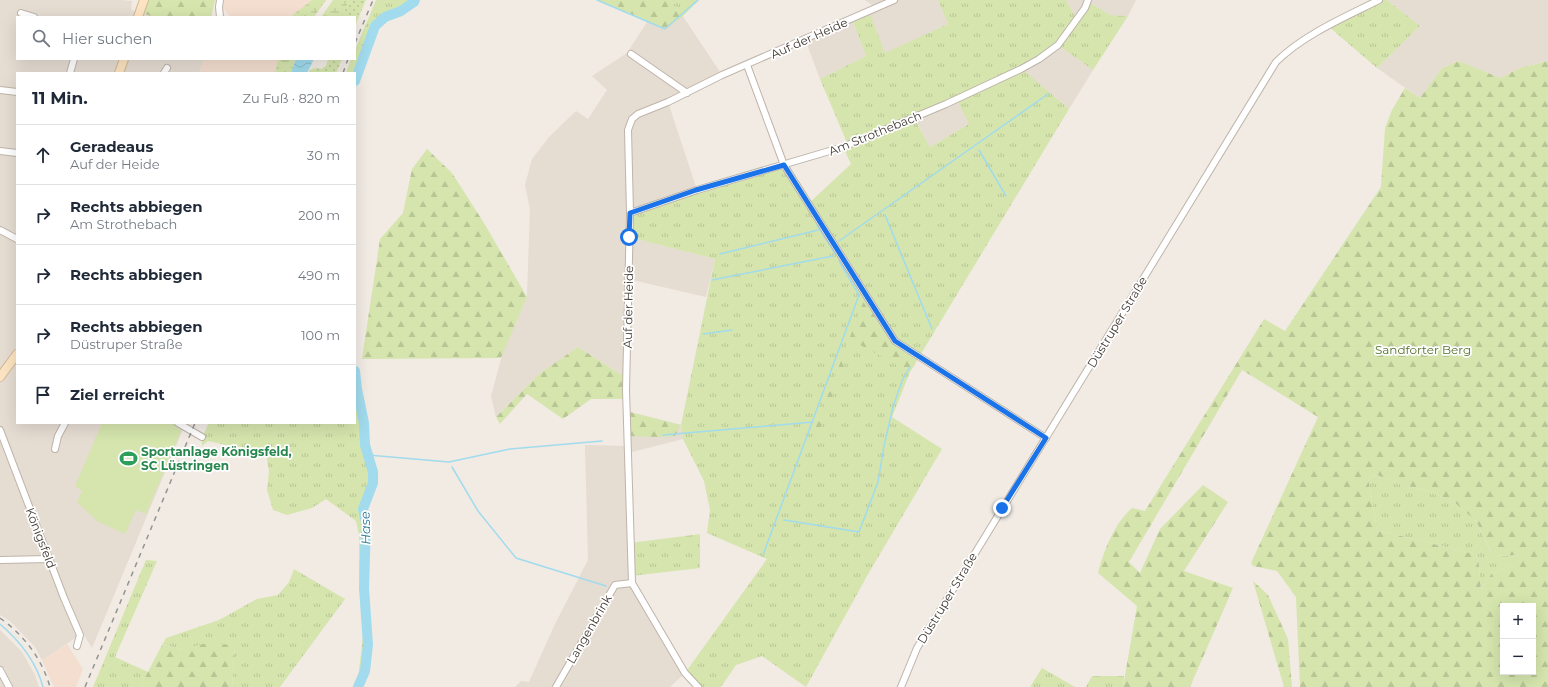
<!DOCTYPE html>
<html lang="de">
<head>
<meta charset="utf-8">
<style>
	:root { --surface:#fff; --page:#f6f6f7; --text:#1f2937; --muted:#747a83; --line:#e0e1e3 }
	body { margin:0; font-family:Montserrat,sans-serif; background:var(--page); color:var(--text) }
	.controls { position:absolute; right:12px; bottom:12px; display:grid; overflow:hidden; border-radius:0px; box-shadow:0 4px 16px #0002 }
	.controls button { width:36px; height:36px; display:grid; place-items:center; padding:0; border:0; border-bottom:1px solid var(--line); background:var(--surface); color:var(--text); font:20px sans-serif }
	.stop { position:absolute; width:12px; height:12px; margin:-9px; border:3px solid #1a73e8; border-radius:50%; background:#fff }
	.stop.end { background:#1a73e8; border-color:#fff; box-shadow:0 1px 4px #0008 }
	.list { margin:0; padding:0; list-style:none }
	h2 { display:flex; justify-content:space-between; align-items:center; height:52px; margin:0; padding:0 16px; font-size:17px }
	h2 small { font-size:13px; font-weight:400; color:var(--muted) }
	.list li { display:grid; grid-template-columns:26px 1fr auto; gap:12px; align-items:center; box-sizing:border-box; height:60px; padding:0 16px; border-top:1px solid var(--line) }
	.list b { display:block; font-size:15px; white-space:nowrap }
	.list p { margin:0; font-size:13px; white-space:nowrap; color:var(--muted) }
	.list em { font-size:13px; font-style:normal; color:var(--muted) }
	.icon { flex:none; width:22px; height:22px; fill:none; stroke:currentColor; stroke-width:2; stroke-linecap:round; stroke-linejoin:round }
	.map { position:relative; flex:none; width:1548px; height:687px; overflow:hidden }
	.search { position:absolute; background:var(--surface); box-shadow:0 4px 16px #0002; left:16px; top:16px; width:340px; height:44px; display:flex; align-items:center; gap:10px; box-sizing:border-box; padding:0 14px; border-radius:0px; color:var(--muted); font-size:15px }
	.panel { position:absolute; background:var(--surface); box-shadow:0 4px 16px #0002; left:16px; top:72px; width:340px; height:352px; border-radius:0px }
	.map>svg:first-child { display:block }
	.residential { fill:#e5dcd2 }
	.commercial { fill:#f3decf }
	.grass { fill:url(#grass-tufts); fill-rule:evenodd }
	.forest { fill:url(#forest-firs); fill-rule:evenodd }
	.wetland { fill:url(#wetland-marsh) }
	.park { fill:url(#park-dots) }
	.garden { fill:#d5e5ad }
	.water { fill:url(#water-waves) }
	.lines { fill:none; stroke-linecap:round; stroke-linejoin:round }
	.stream { stroke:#a1dbed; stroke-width:1.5 }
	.river { stroke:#a1dbed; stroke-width:10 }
	.minor-casing { stroke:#bfb4aa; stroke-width:8 }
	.secondary-casing { stroke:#d3b997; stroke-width:10 }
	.minor { stroke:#fff; stroke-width:6 }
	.secondary { stroke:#fce4c2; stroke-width:8 }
	.rail { stroke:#939393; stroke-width:1.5; stroke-dasharray:5 5; stroke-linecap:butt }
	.route { stroke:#1a73e8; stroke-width:5 }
	.labels { text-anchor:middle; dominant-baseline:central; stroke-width:3.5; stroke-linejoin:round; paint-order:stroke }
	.street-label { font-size:12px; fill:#433a34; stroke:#fff }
	.park-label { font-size:12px; fill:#52722a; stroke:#fff }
	.leisure-label { font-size:12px; font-weight:bold; fill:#27864d; stroke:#fff; text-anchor:start }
	.water-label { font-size:13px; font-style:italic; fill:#2d7a93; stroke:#fff }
</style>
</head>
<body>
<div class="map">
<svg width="1548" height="687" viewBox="0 0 1548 687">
	<defs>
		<pattern id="grass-tufts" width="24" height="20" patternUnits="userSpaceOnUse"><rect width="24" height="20" fill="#d5e5ad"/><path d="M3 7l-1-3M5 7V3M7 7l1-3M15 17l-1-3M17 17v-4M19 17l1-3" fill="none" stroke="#b8c595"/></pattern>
		<pattern id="forest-firs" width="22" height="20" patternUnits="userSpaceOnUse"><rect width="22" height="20" fill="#d5e5ad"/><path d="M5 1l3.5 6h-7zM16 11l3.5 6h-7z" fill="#b8c595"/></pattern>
		<pattern id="wetland-marsh" width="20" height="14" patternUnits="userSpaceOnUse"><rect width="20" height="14" fill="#d5e5ad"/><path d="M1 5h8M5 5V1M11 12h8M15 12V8" fill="none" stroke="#b8c595"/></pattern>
		<pattern id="park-dots" width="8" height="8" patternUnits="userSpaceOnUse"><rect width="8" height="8" fill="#d5e5ad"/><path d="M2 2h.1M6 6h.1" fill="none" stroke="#b8c595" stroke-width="1.8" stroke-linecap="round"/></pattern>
		<pattern id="water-waves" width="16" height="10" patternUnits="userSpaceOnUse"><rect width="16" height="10" fill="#a1dbed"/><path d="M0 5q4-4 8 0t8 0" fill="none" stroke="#8cbdcc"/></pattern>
	</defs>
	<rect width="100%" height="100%" fill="#f1ebe4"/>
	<g class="residential">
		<path d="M0 0H120L132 1 131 10 144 14 149 0H215L211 17H17V59H204L199 73H17V423H175L183 429 92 648 83 633 42 660 35 647 10 621 0 615Z"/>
		<path d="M865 0H938L948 24 885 54 869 11 876 8Z"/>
		<path d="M1066 0H1136L1128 16 1110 15 1087 1 1077 20Z"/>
		<path d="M1387 0H1548V61L1520 68 1500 78 1459 61 1442 68 1420 98 1377 68 1420 26Z"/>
		<path d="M680 12 722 75 668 102 697 190 629 237 715 259 706 297 628 279 626 374H620L578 347 539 374 496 417 491 396 503 352 527 297 530 209 525 185 532 159 550 136 576 111 588 119 607 90 592 76 627 53 649 19Z"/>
		<path d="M852 19 866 56 820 79 805 39Z"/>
		<path d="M1058 45 1093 70 1069 109 1021 69Z"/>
		<path d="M956 99 969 124 930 147 914 117Z"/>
		<path d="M626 411 681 425 683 439 628 453 632 583 685 673 670 687H515L521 681 529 682 555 624 588 560 585 445 628 446Z"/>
		<path d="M0 630 22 652 35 675 39 687H0Z"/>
	</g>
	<g class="commercial">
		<path d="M224 0H312L290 17H230L223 7Z"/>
		<path d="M204 59H278L275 73H199Z"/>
		<path d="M67 644 83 669 76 687H54L42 660Z"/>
	</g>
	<g class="grass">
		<path d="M376 0H415L414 2 401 11 385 17 375 26 355 81V73H346L351 59H355V50Z"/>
		<path d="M670 0H699L682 17Z"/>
		<path d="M938 0H1066L1077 20 1087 1 1110 15 1128 16 1093 70 1058 45 1022 69 1069 109 910 372 892 417 942 449 867 576 806 687 762 656 736 665 721 687H698L685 673 767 559 707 533 710 510 704 481 683 439 681 425 715 259 629 237 630 213 784 165 808 204 851 164 843 147 848 145 820 79 866 56 852 19 869 11 885 53 948 24ZM956 99 969 124 930 147 914 118Z"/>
		<path d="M1379 0H1387L1420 26 1377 68 1328 26Z"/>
		<path d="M355 371 357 389 364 423 365 445 373 472V483L363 509 366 523 364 588 368 645 365 671 358 687H354L358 678 364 628 359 574V535L356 521 326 499 312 508 287 515 273 510 267 490 269 471 266 454 208 441 202 446V437L209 423H355Z"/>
		<path d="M1377 475 1399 484 1425 490 1454 502 1476 521 1493 556 1521 555V562L1492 573 1481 590 1478 555 1377 530 1368 478Z"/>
		<path d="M700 534V568L631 576 630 543Z"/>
		<path d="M146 560 157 561 115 657 148 672 140 687H93Z"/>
		<path d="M294 569 345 599 280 687H232L235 646 183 649 162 645 166 638 219 620 257 599 278 595 289 582Z"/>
		<path d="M1042 668 1075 687H1030Z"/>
		<path d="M1092 676H1124L1123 687H1086Z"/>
	</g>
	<g class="forest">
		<path d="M149 0H215L211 17H155L144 14Z"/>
		<path d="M597 0H670L682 17 665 29Z"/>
		<path d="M1459 61 1500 78 1520 68 1548 61V687H1300L1296 597 1277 571 1253 566 1251 563 1318 417 1242 370 1129 562 1140 573 1160 529 1203 485 1228 502 1184 571 1233 588 1190 687H1123L1137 606 1098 573C1104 550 1114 524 1132 508L1145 511 1264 319 1285 331 1381 187 1385 128 1392 110 1405 88 1420 98 1442 68ZM1377 475 1399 484 1425 490 1454 502 1476 521 1488 545 1493 556 1520 555 1521 562 1492 573 1481 590 1478 555 1377 530 1368 478ZM1503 606H1533V672H1503Z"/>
		<path d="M427 149 452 173 484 223 527 297 501 358 362 359 380 239 403 213 412 169Z"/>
		<path d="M866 302 892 344 917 360 910 372 853 341 811 451 807 450 863 303Z"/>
		<path d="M578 347 620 374H626V399H591L563 419 527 394 500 424 496 417 539 374Z"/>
		<path d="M626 411 681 425 675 436C659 438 644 436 627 436Z"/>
		<path d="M1253 581 1268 595 1288 639 1292 687H1284Z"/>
		<path d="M211 642 235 646 232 687H140L162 645 183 649Z"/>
	</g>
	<g class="wetland">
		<path d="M312 0H326L314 17H290Z"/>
		<path d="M333 0H350L341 17H321Z"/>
		<path d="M278 59H296L291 73H275Z"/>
	</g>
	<g class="park">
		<path d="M350 0H366L355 26V17H341Z"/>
		<path d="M328 59H342L336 73H308C311 68 316 67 321 69L326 66Z"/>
	</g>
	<path class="garden" d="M102 423H171L175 425 181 431 146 514 136 510 125 534 97 521 77 502 82 491 75 486Z"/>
	<path class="water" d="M296 59H314L307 73H291Z"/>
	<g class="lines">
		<g class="stream">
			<path d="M597 0 665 29 698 0"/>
			<path d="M979 150 1006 196"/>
			<path d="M885 215 932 329"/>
			<path d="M817 225 836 255"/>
			<path d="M839 241 1048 94"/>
			<path d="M720 254 818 230"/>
			<path d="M712 280 833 256"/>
			<path d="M703 334 732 330"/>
			<path d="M663 435 813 422"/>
			<path d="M368 455 449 462 510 449 602 441"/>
			<path d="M452 467 478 511 516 558 606 586"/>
			<path d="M784 520 859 532 878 482 884 446 893 407 902 381 910 367"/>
			<path d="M763 555 859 295 839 261"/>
			<path d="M0 624C20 641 36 661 43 687"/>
		</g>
		<g class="river">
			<path d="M355 81 375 26 385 17 401 11 414 2 415 0"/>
			<path d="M355 371 357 389 364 423 365 445 373 472V483L363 509 366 523 364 588 368 645 365 671 358 687"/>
		</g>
		<defs>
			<g id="minor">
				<path d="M21 13 34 17"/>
				<path d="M220 17 219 7 220 0"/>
				<path d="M631 54 687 93"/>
				<path d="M747 65 784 165 895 341 1046 438"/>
				<path d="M70 73 74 59"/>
				<path d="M164 73 167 68"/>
				<path d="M0 90 17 92"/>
				<path d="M0 151 17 153"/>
				<path d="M630 213 697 190 843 147 946 104 1021 69 1039 59 1058 45 1085 8 1088 0"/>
				<path d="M0 230 17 239"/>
				<path d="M178 423 202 437"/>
				<path d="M0 430 64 598 80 635 77 646"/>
				<path d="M55 449 58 436 65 423"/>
				<path d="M0 560 49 559"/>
				<path d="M0 670 9 687"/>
				<path d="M556 687 615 585 632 583"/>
				<path d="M698 687 685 673 632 583 626 390 630 213 628 130 632 119 638 114 668 102 722 75 894 0"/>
				<path d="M901 687 917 648 1276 62C1303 35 1345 17 1379 0"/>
			</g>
			<g id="secondary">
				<path d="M138 17 144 0"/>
				<path d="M119 73 124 59"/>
				<path d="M0 377 17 354"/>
			</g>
		</defs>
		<use href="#minor" class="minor-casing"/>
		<use href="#secondary" class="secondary-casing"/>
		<use href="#minor" class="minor"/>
		<use href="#secondary" class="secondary"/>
		<g class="rail">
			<path d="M355 43 373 0"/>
			<path d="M343 73 348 59"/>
			<path d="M0 618C24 635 42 659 50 687"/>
			<path d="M85 687 195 423"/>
		</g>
	</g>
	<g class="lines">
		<path class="route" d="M629 237 630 213 696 190 784 165 895 341 1046 438 1002 508"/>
	</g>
	<defs>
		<symbol id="stadium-bare" viewBox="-9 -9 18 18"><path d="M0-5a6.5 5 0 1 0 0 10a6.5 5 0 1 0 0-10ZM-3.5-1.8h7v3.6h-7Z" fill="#2e9e5b" stroke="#fff" stroke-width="2.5" paint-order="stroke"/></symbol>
	</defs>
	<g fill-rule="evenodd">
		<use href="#stadium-bare" x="116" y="446" width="25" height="25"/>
	</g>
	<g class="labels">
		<g class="street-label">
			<text transform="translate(809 38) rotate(-24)">Auf der Heide</text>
			<text transform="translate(875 133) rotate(-22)">Am Strothebach</text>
			<text transform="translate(628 307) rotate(-89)">Auf der Heide</text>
			<text transform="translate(1117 322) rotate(-59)">Düstruper Straße</text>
			<text transform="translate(41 538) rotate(69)">Königsfeld</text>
			<text transform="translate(947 598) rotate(-59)">Düstruper Straße</text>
			<text transform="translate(589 629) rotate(-60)">Langenbrink</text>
		</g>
		<g class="park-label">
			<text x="1423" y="349">Sandforter Berg</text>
		</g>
		<g class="leisure-label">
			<text x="141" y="451">Sportanlage Königsfeld,<tspan x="141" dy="14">SC Lüstringen</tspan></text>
		</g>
		<g class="water-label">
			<text transform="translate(365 528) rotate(-92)">Hase</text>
		</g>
	</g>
</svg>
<div class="controls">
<button>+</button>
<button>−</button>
</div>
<div class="stop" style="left:629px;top:237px"></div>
<div class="stop end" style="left:1002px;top:508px"></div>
<div class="search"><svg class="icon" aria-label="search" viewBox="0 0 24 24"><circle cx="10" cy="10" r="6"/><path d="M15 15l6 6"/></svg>Hier suchen</div>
<section class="panel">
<h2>11 Min.<small>Zu Fuß · 820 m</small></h2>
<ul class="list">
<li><svg class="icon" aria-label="ahead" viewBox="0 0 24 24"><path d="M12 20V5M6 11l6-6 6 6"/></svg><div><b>Geradeaus</b><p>Auf der Heide</p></div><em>30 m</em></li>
<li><svg class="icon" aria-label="right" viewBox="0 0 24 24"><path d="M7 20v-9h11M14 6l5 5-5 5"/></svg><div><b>Rechts abbiegen</b><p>Am Strothebach</p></div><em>200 m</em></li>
<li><svg class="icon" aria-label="right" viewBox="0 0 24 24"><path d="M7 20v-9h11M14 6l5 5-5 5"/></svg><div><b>Rechts abbiegen</b></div><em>490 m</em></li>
<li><svg class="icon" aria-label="right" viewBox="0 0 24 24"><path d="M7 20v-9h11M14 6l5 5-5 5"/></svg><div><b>Rechts abbiegen</b><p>Düstruper Straße</p></div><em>100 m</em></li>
<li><svg class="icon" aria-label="arrive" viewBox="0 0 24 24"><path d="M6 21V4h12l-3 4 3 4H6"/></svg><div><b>Ziel erreicht</b></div></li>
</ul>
</section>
</div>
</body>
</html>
